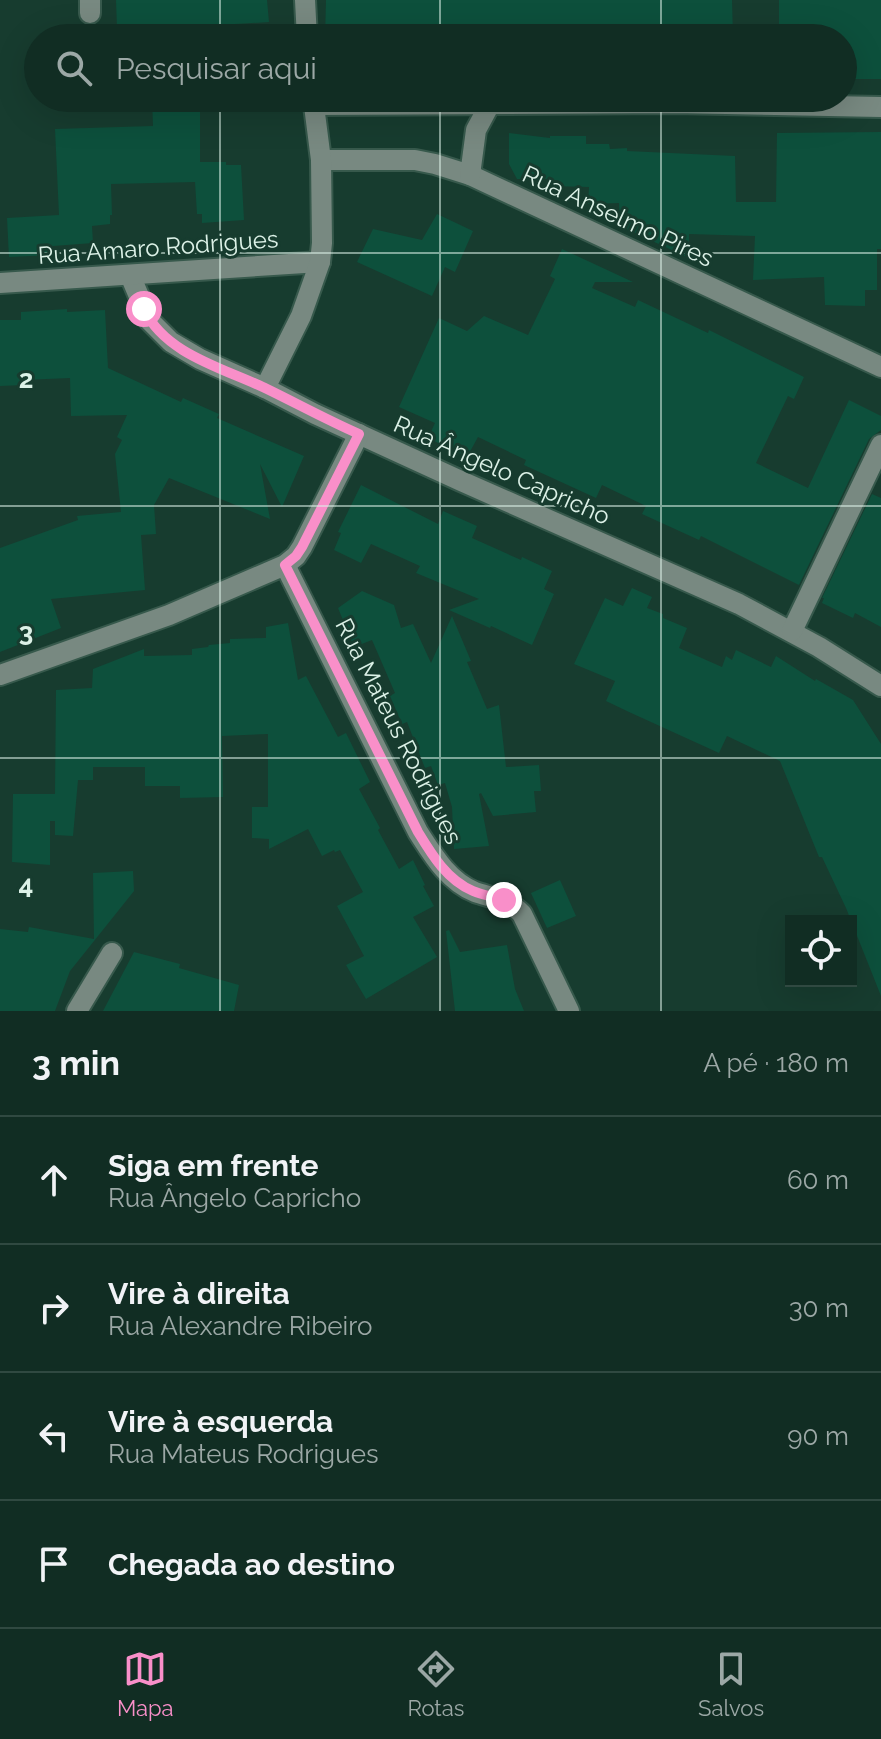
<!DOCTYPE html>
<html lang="pt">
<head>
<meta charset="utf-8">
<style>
	:root { --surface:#112d23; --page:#1e3930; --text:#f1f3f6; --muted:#9ca8a6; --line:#304941; --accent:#f98fc9 }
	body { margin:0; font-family:Raleway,sans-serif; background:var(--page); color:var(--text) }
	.controls { position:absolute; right:24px; bottom:24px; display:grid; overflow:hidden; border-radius:0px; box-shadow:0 8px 32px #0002 }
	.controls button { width:72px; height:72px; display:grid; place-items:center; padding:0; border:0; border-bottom:2px solid var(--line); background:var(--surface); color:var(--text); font:40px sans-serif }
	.stop { position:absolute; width:24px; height:24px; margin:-18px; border:6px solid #f98fc9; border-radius:50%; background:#fff }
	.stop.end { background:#f98fc9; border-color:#fff; box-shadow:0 2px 8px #0008 }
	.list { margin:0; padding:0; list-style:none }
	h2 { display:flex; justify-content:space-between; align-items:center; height:104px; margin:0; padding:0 32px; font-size:34px }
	h2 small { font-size:26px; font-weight:400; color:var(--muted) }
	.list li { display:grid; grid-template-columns:52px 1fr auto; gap:24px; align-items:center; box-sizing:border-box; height:128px; padding:0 32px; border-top:2px solid var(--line) }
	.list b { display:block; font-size:30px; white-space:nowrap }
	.list p { margin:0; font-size:26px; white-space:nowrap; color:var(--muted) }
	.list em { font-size:26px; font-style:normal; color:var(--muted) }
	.icon { flex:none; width:44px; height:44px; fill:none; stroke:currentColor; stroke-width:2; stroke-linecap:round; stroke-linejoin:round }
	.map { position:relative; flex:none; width:881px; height:1011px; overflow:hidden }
	.search { position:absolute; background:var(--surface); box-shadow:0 8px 32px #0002; left:24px; right:24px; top:24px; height:88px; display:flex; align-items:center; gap:20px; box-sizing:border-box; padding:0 28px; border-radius:44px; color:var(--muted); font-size:30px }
	.sheet { height:616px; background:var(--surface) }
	nav { display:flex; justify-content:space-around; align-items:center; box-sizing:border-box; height:112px; border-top:2px solid var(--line); background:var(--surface); font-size:22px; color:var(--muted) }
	nav a { display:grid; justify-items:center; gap:4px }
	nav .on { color:var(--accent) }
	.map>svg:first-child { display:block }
	.building { fill:#0d503c }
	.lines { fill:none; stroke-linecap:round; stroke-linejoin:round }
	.minor-casing { stroke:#37594c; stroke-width:24 }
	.minor { stroke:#788981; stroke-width:20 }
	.route { stroke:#f98fc9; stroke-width:10 }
	.grid { fill:none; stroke:#dcf1e7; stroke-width:2; stroke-opacity:0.55 }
	.labels { text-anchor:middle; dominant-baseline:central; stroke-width:6; stroke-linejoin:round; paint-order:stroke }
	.street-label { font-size:24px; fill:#dcf1e7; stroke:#173c2f }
	.grid-label { font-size:26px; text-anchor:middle; font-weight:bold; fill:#dcf1e7; stroke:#173c2f; stroke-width:6; stroke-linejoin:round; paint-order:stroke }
</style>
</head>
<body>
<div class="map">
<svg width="881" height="1011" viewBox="0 0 881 1011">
	<rect width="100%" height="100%" fill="#173c2f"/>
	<g class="building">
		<path d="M116 0H267L269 22 170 28V24L117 28Z"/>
		<path d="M326 0H732L733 36 543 35 542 38H325Z"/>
		<path d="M779 0H881V79H846V64H843V38H779Z"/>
		<path d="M152 98H193L194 104H200V162H226V165H241L244 220 202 223V214H197L195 182 111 184 112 215H110V224L92 226 93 243 53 246V255L9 257 7 218 59 215 55 129 153 126Z"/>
		<path d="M881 132V249H877V290H865V306L825 305 824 277 753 280 755 236 689 234V258L620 226 619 203 588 204 589 187 550 186V179H517L509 164V133L550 138V136H586V144H609L610 149 627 148V151L735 156 736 202H776L777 133Z"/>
		<path d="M437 214 473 231 455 272 445 267 432 296 357 262 373 229 422 240Z"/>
		<path d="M562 249 633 282H595L592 288 635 307 638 300 708 333 709 330 804 377 794 399 788 396 756 463 808 488 849 400 881 416V430L869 439 799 585 701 536 699 540 642 514 646 506 602 485 596 498 524 465 526 460 478 437 467 457 428 438 435 423 399 407 439 318 467 331 484 316 528 335 555 279 550 276Z"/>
		<path d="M67 309V312L105 310 108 368 181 402 183 398 219 414 217 418 304 456 282 507 260 464 270 519 169 478 154 505 156 534 141 535 145 590 51 599 61 628 0 652V548L78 520 77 516 121 512 115 454 122 440 117 437 127 415 71 416 70 378 23 380 24 385 0 386V320H21V312Z"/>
		<path d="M361 485 438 524 443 511 477 526 472 538 521 560 522 557 552 571 544 589 554 594 532 645 491 626 490 628 449 610 479 599 416 573 420 566 371 544 361 563 334 550 341 533 338 532Z"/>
		<path d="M872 494 881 498V627L855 613 853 618 822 603 824 598H822Z"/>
		<path d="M632 588 652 597 647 608 663 614V618L687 628 679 648 722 667 726 656 732 660 736 650 771 667 776 656 815 681 816 679 853 700 881 744V996L846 908 822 857H819L780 761 727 736 719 753 629 712 606 701 615 681 574 664 605 598 623 606Z"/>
		<path d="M362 591 394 605 401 628 413 624 431 663 452 616 471 661 467 662 487 709 499 705 506 767 539 765 541 791H534L536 812 493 816 481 793 479 794 489 846 454 849 452 807 445 783 438 785 431 766 425 768 407 722 402 724 390 696 395 693 372 640 354 647 338 608Z"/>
		<path d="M288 623 298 680 306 676 338 737 346 733 370 782 359 789 380 828 378 830 399 869 413 860 425 885 423 886 434 906 413 917 437 957 366 999 346 965 364 956 337 906 363 892 340 850 335 852 334 850 322 856 308 829 269 849V839L252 838V807H268V734L222 736 223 797 180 798V786H145V767H93V780H78L73 836 55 835V821H50V865L12 862 13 794H55L56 690 92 688 93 669 144 649V656L192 655V649L208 647 209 645 230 643V639L266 638V627Z"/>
		<path d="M133 871 134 891 70 971 55 1011H0V929L28 932 29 927 94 939 93 873Z"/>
		<path d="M560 880 576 916 547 928 531 893Z"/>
		<path d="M449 930 460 952 507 945 515 989 524 1011H455L446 931Z"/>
		<path d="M134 952 180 964 179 968 239 985 234 1011H103Z"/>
	</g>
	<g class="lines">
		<defs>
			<g id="minor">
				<path d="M90 0V13"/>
				<path d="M305 0 307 38"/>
				<path d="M314 105 675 103 881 107"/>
				<path d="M321 160H415L435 164 470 175 881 367"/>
				<path d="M470 175 476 130 490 104"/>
				<path d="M130 275 149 320 171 342 200 359 265 388 315 414 461 481 739 604 819 647 881 686"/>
				<path d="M0 283 320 262"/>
				<path d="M265 388 301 316 320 262 322 243 321 160 313 98"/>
				<path d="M285 565 418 832C433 855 448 881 475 892 493 898 509 900 522 914L569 1011"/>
				<path d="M792 631 881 445"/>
				<path d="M0 675 169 615 285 565 296 556 302 547 359 434"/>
				<path d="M77 1011 112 953"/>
			</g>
		</defs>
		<use href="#minor" class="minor-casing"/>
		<use href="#minor" class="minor"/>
	</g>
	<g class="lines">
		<path class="route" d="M144 309C165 354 223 368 265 388 296 403 327 420 359 434L302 547 296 556 285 565 418 832C432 855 447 880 473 891 483 895 494 897 504 900"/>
	</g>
	<path class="grid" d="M220 0V38M440 0V38M661 0V38M220 98V1011M440 98V1011M661 98V1011M0 253H881M0 506H881M0 758H881"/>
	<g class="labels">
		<g class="street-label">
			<text transform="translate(618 216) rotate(25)">Rua Anselmo Pires</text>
			<text transform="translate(158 247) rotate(-4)">Rua Amaro Rodrigues</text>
			<text transform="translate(502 470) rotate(24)">Rua Ângelo Capricho</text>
			<text transform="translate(399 731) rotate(63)">Rua Mateus Rodrigues</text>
		</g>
	</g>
	<g class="grid-label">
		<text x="26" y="388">2</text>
		<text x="26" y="641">3</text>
		<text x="26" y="894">4</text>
	</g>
</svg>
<div class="controls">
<button><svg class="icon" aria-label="locate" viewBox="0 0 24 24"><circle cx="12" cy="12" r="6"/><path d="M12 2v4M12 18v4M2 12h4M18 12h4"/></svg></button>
</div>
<div class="stop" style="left:144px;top:309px"></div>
<div class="stop end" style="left:504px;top:900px"></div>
<div class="search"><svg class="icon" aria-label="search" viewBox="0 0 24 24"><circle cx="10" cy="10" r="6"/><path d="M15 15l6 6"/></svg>Pesquisar aqui</div>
</div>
<section class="sheet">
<h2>3 min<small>A pé · 180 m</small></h2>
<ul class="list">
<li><svg class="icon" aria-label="ahead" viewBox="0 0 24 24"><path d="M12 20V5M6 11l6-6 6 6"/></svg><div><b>Siga em frente</b><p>Rua Ângelo Capricho</p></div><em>60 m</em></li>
<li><svg class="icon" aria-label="right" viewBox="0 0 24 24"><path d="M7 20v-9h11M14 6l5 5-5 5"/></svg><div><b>Vire à direita</b><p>Rua Alexandre Ribeiro</p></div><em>30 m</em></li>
<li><svg class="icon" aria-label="left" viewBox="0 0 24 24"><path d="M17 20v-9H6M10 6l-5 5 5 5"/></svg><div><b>Vire à esquerda</b><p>Rua Mateus Rodrigues</p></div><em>90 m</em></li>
<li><svg class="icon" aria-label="arrive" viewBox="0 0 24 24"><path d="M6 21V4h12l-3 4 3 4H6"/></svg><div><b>Chegada ao destino</b></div></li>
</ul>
</section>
<nav>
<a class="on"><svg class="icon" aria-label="map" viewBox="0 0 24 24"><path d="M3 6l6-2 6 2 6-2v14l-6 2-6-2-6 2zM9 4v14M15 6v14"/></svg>Mapa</a>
<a><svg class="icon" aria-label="directions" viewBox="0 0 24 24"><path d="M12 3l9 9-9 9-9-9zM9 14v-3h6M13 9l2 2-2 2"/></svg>Rotas</a>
<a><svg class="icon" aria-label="saved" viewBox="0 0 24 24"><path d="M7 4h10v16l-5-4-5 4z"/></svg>Salvos</a>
</nav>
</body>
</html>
